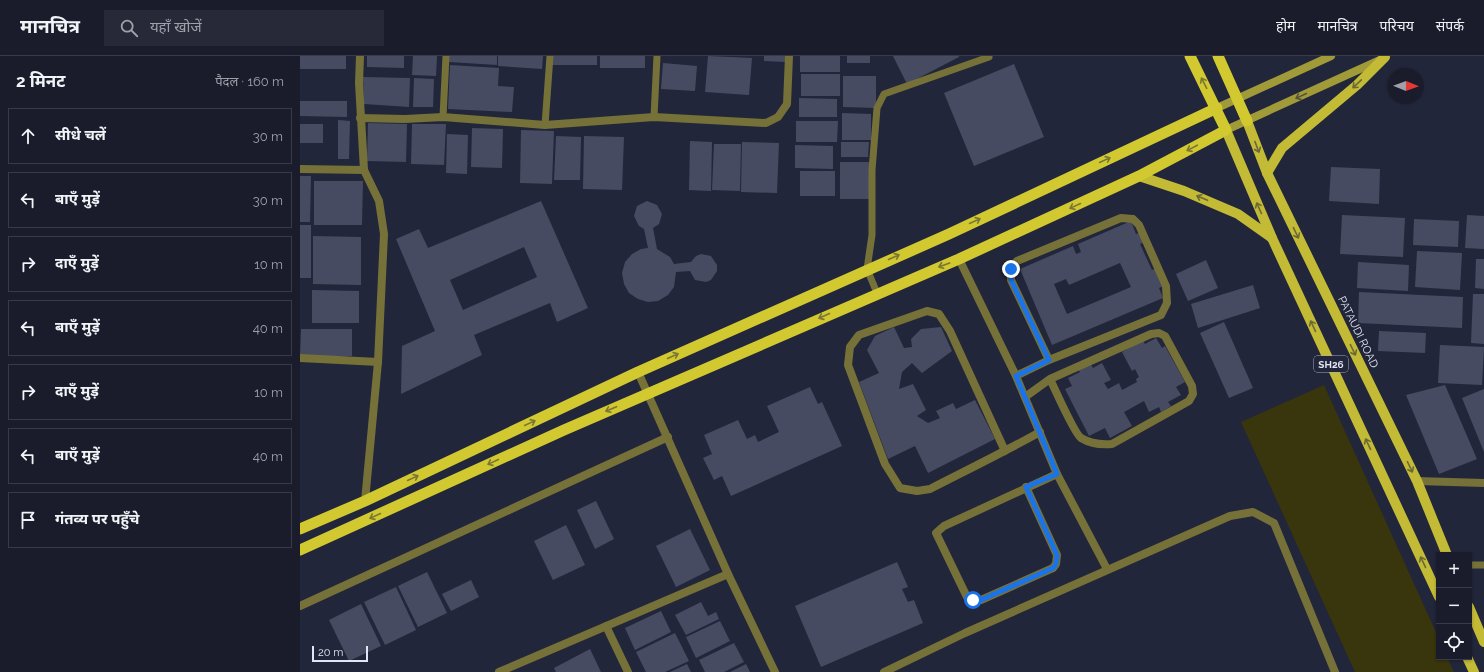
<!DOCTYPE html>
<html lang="hi">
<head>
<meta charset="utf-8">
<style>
	:root { --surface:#1a1c2c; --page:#272938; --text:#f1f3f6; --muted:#9fa1a9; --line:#383a48 }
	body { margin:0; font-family:Raleway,"Noto Sans Devanagari",sans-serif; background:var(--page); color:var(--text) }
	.controls { position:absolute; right:12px; bottom:12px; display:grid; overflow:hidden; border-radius:0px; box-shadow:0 1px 3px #0004 }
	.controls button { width:36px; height:36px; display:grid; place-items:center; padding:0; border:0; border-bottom:1px solid var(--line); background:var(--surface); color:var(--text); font:20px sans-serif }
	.compass { position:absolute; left:1088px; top:12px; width:36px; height:36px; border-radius:50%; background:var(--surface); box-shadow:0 1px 3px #0004; rotate:91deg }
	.scale { position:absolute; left:12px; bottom:10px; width:56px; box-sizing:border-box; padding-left:4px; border:2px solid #e2e5f3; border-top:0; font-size:11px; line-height:14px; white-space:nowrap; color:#e2e5f3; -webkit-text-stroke:3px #22263a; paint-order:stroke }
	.stop { position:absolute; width:12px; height:12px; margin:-9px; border:3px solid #1a73e8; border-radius:50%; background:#fff }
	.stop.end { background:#1a73e8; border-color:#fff; box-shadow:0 1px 4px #0008 }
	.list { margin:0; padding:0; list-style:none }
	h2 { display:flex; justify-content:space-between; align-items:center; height:52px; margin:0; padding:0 16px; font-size:17px }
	h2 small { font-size:13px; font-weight:400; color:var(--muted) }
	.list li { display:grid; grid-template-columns:26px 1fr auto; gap:12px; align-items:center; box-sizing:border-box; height:56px; margin:0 8px 8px; padding:0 8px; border:1px solid var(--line); border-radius:0px }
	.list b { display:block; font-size:15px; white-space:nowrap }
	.list em { font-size:13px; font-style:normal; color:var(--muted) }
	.icon { flex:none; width:22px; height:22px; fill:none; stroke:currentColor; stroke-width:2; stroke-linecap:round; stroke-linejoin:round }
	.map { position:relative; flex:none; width:1184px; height:616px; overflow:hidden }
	header { display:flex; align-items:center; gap:24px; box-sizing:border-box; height:56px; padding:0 20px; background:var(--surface); border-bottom:1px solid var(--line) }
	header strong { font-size:19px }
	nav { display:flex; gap:22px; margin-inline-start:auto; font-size:14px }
	.search { width:280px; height:36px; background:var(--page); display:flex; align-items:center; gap:10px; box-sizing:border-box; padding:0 14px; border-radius:0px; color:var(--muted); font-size:15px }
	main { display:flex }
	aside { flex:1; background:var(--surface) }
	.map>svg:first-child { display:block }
	.green { fill:#39350c }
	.building { fill:#464b62; fill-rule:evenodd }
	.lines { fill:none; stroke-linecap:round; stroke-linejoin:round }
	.service { stroke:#757138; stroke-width:7 }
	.minor { stroke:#757138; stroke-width:8 }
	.secondary { stroke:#a19a39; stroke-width:8 }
	.primary { stroke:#c3ba35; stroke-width:10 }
	.trunk { stroke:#d2c830; stroke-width:11 }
	.oneway { stroke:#7a7735 }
	.oneway2 { stroke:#6a6938 }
	.oneway3 { stroke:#55543a }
	.route { stroke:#1a73e8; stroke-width:5 }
	.labels { text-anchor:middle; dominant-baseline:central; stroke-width:3.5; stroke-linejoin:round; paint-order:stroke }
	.shield { fill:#22263a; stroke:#a8acbc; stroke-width:1 }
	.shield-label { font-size:10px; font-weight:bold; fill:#e2e5f3 }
	.street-label { font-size:11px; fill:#e2e5f3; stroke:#22263a }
</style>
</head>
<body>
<header>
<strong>मानचित्र</strong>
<div class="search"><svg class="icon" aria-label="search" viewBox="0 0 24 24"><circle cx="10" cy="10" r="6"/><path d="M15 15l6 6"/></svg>यहाँ खोजें</div>
<nav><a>होम</a><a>मानचित्र</a><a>परिचय</a><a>संपर्क</a></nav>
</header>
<main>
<aside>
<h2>2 मिनट<small>पैदल · 160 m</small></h2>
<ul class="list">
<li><svg class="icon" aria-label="ahead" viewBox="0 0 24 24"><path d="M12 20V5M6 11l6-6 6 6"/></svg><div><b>सीधे चलें</b></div><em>30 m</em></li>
<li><svg class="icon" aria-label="left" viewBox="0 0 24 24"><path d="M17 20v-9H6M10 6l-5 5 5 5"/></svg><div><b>बाएँ मुड़ें</b></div><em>30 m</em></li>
<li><svg class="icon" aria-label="right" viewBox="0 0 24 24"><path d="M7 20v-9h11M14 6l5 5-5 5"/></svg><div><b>दाएँ मुड़ें</b></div><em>10 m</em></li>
<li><svg class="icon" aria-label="left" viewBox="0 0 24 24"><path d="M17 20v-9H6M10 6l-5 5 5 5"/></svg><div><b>बाएँ मुड़ें</b></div><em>40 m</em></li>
<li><svg class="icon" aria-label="right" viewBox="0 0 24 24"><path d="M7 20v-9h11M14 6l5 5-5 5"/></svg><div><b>दाएँ मुड़ें</b></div><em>10 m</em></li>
<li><svg class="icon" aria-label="left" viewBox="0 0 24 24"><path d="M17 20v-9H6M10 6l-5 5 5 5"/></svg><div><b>बाएँ मुड़ें</b></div><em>40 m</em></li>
<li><svg class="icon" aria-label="arrive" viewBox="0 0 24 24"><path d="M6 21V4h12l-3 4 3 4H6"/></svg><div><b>गंतव्य पर पहुँचे</b></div></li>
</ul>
</aside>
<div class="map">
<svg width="1184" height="616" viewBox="0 0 1184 616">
	<rect width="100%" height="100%" fill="#22263a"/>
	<path class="green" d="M1024 329 1139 583V601H1147L1154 616H1055L941 366Z"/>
	<g class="building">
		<rect x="0" y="0" width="46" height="13"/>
		<path d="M67 0H104V12L67 11Z"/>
		<path d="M113 0H137L136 20 112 19Z"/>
		<path d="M149 0H197V9L149 6Z"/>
		<path d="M198 0H243L242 13 198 10Z"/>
		<rect x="252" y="0" width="45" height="9"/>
		<rect x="300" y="0" width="45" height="12"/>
		<path d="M408 0 452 2 449 39 405 36Z"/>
		<path d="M464 0H486V6L464 5Z"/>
		<rect x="500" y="0" width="40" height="16"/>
		<rect x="547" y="0" width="23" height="7"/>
		<path d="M593 0H659V1L607 28Z"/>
		<path d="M363 7 397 10 395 35 361 33Z"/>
		<path d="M714 8 744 81 674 110 644 37Z"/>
		<path d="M150 9 199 12 198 30 214 31 212 56 148 53Z"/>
		<rect x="501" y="18" width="39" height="22"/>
		<path d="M543 20H576V52L543 51Z"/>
		<path d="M63 21 110 22 109 51 64 48Z"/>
		<path d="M114 22 134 23 133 51H113Z"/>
		<path d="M499 42 537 43V61H499Z"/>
		<path d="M0 45H47V61L0 60Z"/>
		<path d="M542 57 571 58V84H542Z"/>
		<path d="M38 64 50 65 49 103H38Z"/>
		<path d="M496 65H538L537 86H496Z"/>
		<path d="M68 67 107 68 106 106 67 105Z"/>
		<rect x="0" y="68" width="23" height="19"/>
		<path d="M112 68H146L144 109 111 108Z"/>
		<path d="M172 72 203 73 202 112 171 111Z"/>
		<path d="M221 74 254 75 252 128 220 127Z"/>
		<path d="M147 78 168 79 167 118 146 117Z"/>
		<path d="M256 80 281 81 280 124H254Z"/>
		<path d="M284 80 324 81 322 134 283 133Z"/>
		<path d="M390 85 412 86 411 135 389 134Z"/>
		<path d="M442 86 479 87 477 137 441 136Z"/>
		<path d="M541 86H569L568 101H541Z"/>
		<path d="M414 88H441L440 135 412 134Z"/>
		<path d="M495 89 533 90V113L495 112Z"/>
		<rect x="540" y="106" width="29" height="37"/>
		<path d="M1031 111 1080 113 1079 148 1029 145Z"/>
		<rect x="500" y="115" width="35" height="25"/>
		<path d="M0 120H11L10 166H0Z"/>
		<path d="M14 125H63L62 169H14Z"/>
		<path d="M241 145 288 252 257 266 250 247 174 279 182 299 101 338 102 290 135 275 96 183 119 173 128 192ZM224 191 237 221 163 254 150 224Z"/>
		<path d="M347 145 357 149 362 158 359 168 353 172 357 193 370 201 374 208 391 206 396 200 401 198 411 200 417 209V215L411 224 406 226 395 224 390 215 376 216 374 231 368 239 358 245 348 246 338 243 329 237 324 228 322 217 325 206 332 198 341 193 348 192 344 173 339 170 334 160 337 150Z"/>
		<path d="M1042 159 1105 162 1103 201 1040 198Z"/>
		<path d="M1167 159 1184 160V193L1165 192Z"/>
		<path d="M1114 163 1159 165 1158 191 1113 189Z"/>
		<path d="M831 165 836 178 839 177 843 187 840 188 852 214 856 212 864 230 859 232 863 242 752 289 720 213 773 190 776 198 781 196 778 188ZM820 207 831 231 767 258 754 228 766 223 769 229Z"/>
		<rect x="0" y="169" width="11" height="53"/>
		<path d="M13 180 61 181V229L13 228Z"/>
		<path d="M1117 195 1162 197 1160 234 1115 231Z"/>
		<path d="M1176 203H1184V233L1175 232Z"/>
		<path d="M906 204 918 232 888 245 876 218Z"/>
		<path d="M1058 206 1109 209 1108 235 1057 232Z"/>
		<path d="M953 229 960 252 898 272 891 248Z"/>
		<path d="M12 234 59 235V267H12Z"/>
		<path d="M1059 236 1163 241 1162 272 1058 267Z"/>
		<path d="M1173 238H1184V288L1171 287Z"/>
		<path d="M924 266 953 332 929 342 900 277Z"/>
		<path d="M594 271 604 292 612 291 611 283 621 273 641 271 652 295 622 317 612 307 602 316 599 333 613 328 626 354 617 360 628 367 640 362 636 355 653 347 656 353 675 344 695 383 628 417 615 390 588 403 559 326 579 317 567 294 575 280Z"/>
		<path d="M1 273H52V300H0Z"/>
		<path d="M1079 275 1126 277 1125 297 1078 295Z"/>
		<path d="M856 282 862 292 865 290 885 326 876 331 881 339 868 346 871 350 861 356 859 351 849 356 844 345 824 356 832 370 810 382 805 372 789 380 765 333 772 330 768 322 780 316 778 313 790 307 793 312 802 307 811 324 804 327 808 333 819 327 822 334 837 326 836 323 839 321 835 313 832 315 822 296 829 292 828 290 842 283 845 288Z"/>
		<path d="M1140 289 1184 291 1182 329 1138 327Z"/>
		<path d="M1145 329 1177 403 1139 418 1106 339Z"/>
		<path d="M510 331 518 348 522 346 542 390 431 440 422 420 414 424 403 402 412 398 404 379 438 364 447 383 455 379 458 386 479 376 467 350Z"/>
		<path d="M1184 333V396L1162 342Z"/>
		<path d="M296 445 314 483 295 493 277 454Z"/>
		<path d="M266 469 285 509 253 524 234 485Z"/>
		<path d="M390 473 410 514 376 531 356 490Z"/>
		<path d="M597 506 608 531 602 533 608 546 614 544 623 567 521 611 495 550Z"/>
		<path d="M127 516 147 557 118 571 98 530Z"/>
		<path d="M171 524 179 541 151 555 142 538Z"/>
		<path d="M96 531 116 574 85 589 64 546Z"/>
		<path d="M401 546 408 560 416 556 419 563 386 579 375 559Z"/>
		<path d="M61 548 81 590 49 605 29 564Z"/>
		<path d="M361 555 371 576 335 594 325 572Z"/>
		<path d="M420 565 430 585 396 602 386 581Z"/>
		<path d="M375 577 389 605 365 616H346L336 596Z"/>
		<path d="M434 587 444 606 424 616H405L399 604Z"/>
		<path d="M290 593 301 616H256L254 612Z"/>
		<path d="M387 608 391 616H370Z"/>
		<path d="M446 608 450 616H430Z"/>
	</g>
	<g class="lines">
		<g class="service">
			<path d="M143 61 146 0"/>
			<path d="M354 61 357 0"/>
			<path d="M245 69 250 0"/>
			<path d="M577 237 567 213 572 179V114L577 52 584 38 689 1"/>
			<path d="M1169 509H1184"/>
		</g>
		<g class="minor">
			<path d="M60 0 59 27 64 114 79 145 84 178 78 306 65 445"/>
			<path d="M60 62 105 63 143 61 245 69 354 61 466 67 478 61 487 48 489 0"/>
			<path d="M0 113 64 114"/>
			<path d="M659 203 716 320 757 418 807 513"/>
			<path d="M0 302 78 306"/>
			<path d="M338 316 428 518 475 616"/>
			<path d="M716 320 749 304 861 259 867 247 866 230 839 169 833 163 821 162 717 205 711 213V224L749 304"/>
			<path d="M725 341 750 323 851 278 859 277 865 280 892 330 893 338 889 345 812 388C801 389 791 388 781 382 774 377 755 333 750 323"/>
			<path d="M705 395 650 275 639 258 627 255 559 279 550 291 548 309 585 408 600 432 617 435 630 433C667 414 704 396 740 376"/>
			<path d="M1117 425 1184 427"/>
			<path d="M726 431 757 499 756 508 753 512 681 544H673L667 541 636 477 644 470 757 418"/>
			<path d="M0 550 368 381"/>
			<path d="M306 570 328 616"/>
			<path d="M199 616 428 518"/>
			<path d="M584 616 665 577 930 460 953 456 974 467 1035 616"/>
		</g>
		<g class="secondary">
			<path d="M917 52 1031 0"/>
			<path d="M926 74 1082 3"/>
		</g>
		<g class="primary">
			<path d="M947 65 967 117 1117 425 1147 499"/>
			<path d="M926 74 972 182 1139 541"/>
			<path d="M967 117 982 92 1057 29 1085 1"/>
			<path d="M839 120 884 135 938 158 972 182"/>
			<path d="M1169 551 1184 586"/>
			<path d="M1167 601 1174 616"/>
		</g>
		<g class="trunk">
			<path d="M918 0 947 65"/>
			<path d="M0 473 65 445 338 316 649 178 917 52"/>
			<path d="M0 494 264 374 659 203 839 120 926 74 890 0"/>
		</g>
	</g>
	<defs><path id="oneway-shaft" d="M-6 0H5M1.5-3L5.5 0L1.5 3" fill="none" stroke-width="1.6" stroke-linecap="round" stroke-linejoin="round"/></defs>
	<g class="oneway">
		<use href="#oneway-shaft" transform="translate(904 27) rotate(-117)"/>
		<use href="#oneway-shaft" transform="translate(892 92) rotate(152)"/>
		<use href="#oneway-shaft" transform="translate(805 104) rotate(-25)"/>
		<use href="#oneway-shaft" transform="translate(775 150) rotate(155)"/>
		<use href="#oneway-shaft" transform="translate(675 165) rotate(-25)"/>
		<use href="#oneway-shaft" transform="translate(594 201) rotate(-24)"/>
		<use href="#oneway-shaft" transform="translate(644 209) rotate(160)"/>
		<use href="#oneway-shaft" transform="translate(524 260) rotate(156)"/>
		<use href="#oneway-shaft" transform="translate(373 300) rotate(-24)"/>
		<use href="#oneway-shaft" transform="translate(311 353) rotate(157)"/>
		<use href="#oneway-shaft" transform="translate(230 367) rotate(-25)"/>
		<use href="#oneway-shaft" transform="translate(193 406) rotate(155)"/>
		<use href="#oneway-shaft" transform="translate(113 422) rotate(-25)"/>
		<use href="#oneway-shaft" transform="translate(75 460) rotate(155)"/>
	</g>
	<g class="oneway2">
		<use href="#oneway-shaft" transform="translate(1057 28) rotate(137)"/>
		<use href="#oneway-shaft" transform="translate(957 91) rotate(69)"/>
		<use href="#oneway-shaft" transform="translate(902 142) rotate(-157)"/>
		<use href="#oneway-shaft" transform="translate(959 152) rotate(-114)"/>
		<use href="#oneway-shaft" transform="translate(996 177) rotate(64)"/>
		<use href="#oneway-shaft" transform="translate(1013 270) rotate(-115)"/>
		<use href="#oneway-shaft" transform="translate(1053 294) rotate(64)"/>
		<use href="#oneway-shaft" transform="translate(1068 388) rotate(-115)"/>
		<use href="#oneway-shaft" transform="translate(1110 411) rotate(64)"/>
		<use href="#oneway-shaft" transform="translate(1123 506) rotate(-115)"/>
	</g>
	<use class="oneway3" href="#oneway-shaft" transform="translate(1001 40) rotate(155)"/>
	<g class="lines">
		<path class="route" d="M673 544H681L753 512 756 508 757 499 726 431 757 418 716 320 749 304 711 224V213"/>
	</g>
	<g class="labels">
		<rect class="shield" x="1014" y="300" width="34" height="16" rx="3"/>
		<g class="shield-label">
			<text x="1031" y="308">SH26</text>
		</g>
		<g class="street-label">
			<text transform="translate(1058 276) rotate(64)">PATAUDI ROAD</text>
		</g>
	</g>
</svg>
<div class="controls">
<button>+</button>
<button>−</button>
<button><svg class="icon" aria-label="locate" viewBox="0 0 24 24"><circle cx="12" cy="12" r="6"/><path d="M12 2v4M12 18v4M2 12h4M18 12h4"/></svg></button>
</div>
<svg class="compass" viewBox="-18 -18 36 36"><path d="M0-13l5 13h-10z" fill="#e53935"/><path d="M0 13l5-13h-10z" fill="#9fa1a9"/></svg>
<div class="scale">20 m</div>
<div class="stop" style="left:673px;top:544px"></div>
<div class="stop end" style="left:711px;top:213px"></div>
</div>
</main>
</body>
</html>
